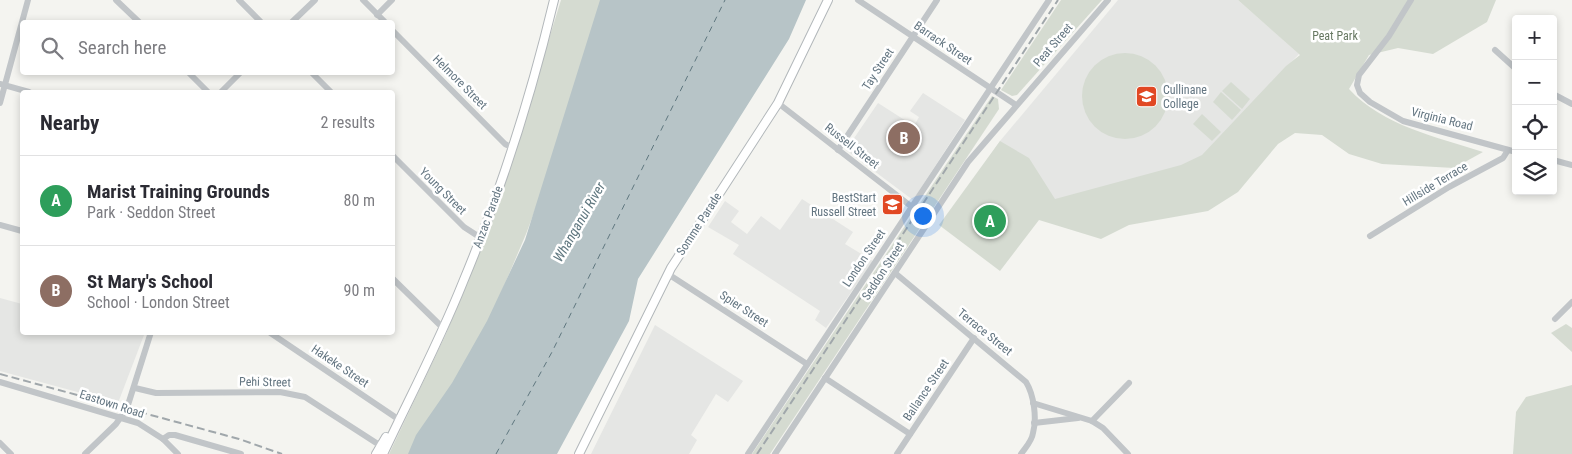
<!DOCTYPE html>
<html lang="en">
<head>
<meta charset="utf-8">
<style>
	:root { --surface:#fff; --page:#f7f7f7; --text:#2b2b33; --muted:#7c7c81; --line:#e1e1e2; --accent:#ea580c }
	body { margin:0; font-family:"Roboto Condensed",sans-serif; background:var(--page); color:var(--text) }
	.controls { position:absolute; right:15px; top:15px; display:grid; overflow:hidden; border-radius:5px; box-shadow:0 2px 8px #0003 }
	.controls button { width:45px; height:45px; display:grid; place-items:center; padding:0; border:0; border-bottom:1px solid var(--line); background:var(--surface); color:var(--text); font:25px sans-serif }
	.you { position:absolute; left:922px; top:215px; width:18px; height:18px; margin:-12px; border:4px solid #fff; border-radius:50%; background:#1a73e8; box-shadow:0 0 0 8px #1a73e833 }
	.badge { display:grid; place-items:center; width:32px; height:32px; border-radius:50%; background:var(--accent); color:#fff; font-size:16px; font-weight:700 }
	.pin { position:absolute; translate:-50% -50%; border:2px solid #fff; box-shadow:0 1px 5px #0006 }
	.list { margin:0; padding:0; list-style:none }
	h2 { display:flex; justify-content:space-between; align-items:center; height:65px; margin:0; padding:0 20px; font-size:21px }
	h2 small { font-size:16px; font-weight:400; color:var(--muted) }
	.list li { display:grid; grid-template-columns:32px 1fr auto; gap:15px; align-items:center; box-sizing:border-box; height:90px; padding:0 20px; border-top:1px solid var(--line) }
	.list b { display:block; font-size:19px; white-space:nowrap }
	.list p { margin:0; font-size:16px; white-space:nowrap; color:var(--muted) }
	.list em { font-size:16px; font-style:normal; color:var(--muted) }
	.icon { flex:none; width:28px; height:28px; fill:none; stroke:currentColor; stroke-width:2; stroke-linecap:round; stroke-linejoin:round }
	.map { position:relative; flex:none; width:1572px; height:454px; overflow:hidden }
	.search { position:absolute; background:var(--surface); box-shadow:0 2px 8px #0003; left:20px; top:20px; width:375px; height:55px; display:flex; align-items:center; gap:12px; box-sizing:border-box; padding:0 18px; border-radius:5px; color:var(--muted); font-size:19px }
	.panel { position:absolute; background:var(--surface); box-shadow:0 2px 8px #0003; left:20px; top:90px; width:375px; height:245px; border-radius:5px }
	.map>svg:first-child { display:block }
	.built { fill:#e5e6e4 }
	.green { fill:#d5dbd1 }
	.water { fill:#b7c4c7 }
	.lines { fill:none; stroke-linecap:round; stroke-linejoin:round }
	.ferry { stroke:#5f777f; stroke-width:1; stroke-dasharray:6 5; stroke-linecap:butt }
	.major-casing { stroke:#b2b7ba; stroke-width:10 }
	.minor { stroke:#c1c5c8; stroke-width:6 }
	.major { stroke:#fff; stroke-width:8 }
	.rail { stroke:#a0a7ab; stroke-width:2; stroke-dasharray:8 4; stroke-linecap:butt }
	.labels { text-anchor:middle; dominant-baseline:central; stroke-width:5; stroke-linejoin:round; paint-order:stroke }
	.park-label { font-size:12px; fill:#677862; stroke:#fff }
	.street-label { font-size:12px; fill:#637581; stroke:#fff }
	.poi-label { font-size:12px; fill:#637581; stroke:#fff; text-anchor:start }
	.water-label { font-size:14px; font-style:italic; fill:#5f777f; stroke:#fff }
</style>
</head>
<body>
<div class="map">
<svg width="1572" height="454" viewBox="0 0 1572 454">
	<rect width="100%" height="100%" fill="#f4f4f0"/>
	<g class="built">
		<path d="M1118 0H1238L1299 54 1198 161 1041 216 980 170 1000 141Z"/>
		<path d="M923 93 965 120 913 200 846 150 878 103 914 126 919 117 910 111Z"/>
		<path d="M802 199 853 232 845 244 873 261 826 328 815 320 820 311 733 254 739 245 708 227 725 201 739 211 731 222 747 234 761 216 780 230Z"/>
		<path d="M0 298 22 304V332H135L144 335 118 403 0 371Z"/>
		<path d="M655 325 743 381 728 402 716 394 691 435 697 440 689 454H591Z"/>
	</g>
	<g class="green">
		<path d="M561 0H607L563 135 526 234 482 338 410 454H389L446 334 499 201Z"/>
		<path d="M1061 0H1102L1017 95 1012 96 1001 90Z"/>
		<path d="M1238 0H1496L1487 22 1433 54 1398 48 1369 55 1349 89C1383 126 1437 137 1483 152L1454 168 1382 164 1349 154 1322 135 1295 133 1278 144 1238 192 1208 211 1129 225 1101 239 1039 220 1000 271 939 225 1000 141 1029 158 1055 199 1181 165 1202 155 1286 66 1300 55Z"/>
		<circle cx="1125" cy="96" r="43"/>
		<path d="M1231 82 1250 99 1242 109 1222 91Z"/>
		<path d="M1221 92 1241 110 1232 120 1213 102Z"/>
		<path d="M992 96 998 99 999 109 770 454H752Z"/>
		<path d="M1202 114 1221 132 1212 141 1193 124Z"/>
		<path d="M1566 324 1572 328V352L1551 333Z"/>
		<path d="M1572 385V454H1513L1516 412 1526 397Z"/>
	</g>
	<path class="water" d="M600 0H806L789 39 638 279 629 321 557 454H408L416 435 452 383 487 321 525 240Z"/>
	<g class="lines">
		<path class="ferry" d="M496 454 552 352 725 0"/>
		<defs>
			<g id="major">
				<path d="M376 454 386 437"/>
				<path d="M383 454C410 397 440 340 463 282 501 191 531 96 554 0"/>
				<path d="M579 454 671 268 778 103 828 0"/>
			</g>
		</defs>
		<use href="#major" class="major-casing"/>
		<g class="minor">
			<path d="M116 0 139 22"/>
			<path d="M239 0 261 22"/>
			<path d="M363 0 385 22"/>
			<path d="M858 0 1016 105"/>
			<path d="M1411 0 1389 36 1359 75 1357 85 1360 93 1370 102 1403 121 1516 152"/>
			<path d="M377 15 392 0"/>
			<path d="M292 22 315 0"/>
			<path d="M392 30 505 144 513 148"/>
			<path d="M1495 50 1516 69"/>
			<path d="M188 72 208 92"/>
			<path d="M311 72 331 92"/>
			<path d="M0 84 29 92"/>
			<path d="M221 92 241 72"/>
			<path d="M1553 94 1572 104"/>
			<path d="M0 103 28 0"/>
			<path d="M778 103 912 207"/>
			<path d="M838 150 937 0"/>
			<path d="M392 155 464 227 481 238"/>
			<path d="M1553 160 1572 165"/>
			<path d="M0 225 22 231"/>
			<path d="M1370 236 1449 187 1503 158 1508 150"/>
			<path d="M895 273 1026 382C1034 395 1037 418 1033 433 1032 441 1026 447 1021 454"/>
			<path d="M668 274 807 364"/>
			<path d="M392 278 443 328"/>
			<path d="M1555 319 1572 302"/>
			<path d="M269 332 398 419"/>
			<path d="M825 378 910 434"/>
			<path d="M0 382 138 423 163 439 178 454"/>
			<path d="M135 388 156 393 280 392 305 397 381 446"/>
			<path d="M1033 403 1092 421 1103 428 1128 454"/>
			<path d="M1092 421 1129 383"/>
			<path d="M1034 423 1078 418"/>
			<path d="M163 439 169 435H175L241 454"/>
			<path d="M0 443 11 454"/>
			<path d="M85 454 116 424 127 408 151 332"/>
			<path d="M748 454 1049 0"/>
			<path d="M775 454 968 162 1108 0"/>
			<path d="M897 454 974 338"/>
		</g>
		<use href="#major" class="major"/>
		<g class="rail">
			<path d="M0 374 239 439 282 454"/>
			<path d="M757 454 1058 0"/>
		</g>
	</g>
	<defs>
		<symbol id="school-square" viewBox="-11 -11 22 22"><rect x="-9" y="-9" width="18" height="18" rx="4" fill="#e14823" stroke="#fff"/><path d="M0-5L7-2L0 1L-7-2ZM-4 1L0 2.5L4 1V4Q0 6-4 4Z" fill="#fff"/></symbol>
	</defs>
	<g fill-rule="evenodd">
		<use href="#school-square" x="1134" y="84" width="25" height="25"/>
		<use href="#school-square" x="880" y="192" width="25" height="25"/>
	</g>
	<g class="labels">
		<g class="park-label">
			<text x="1335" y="36">Peat Park</text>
		</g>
		<g class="street-label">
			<text transform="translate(943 43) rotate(34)">Barrack Street</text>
			<text transform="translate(1053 45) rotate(-49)">Peat Street</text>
			<text transform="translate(878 69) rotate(-57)">Tay Street</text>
			<text transform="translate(460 82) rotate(45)">Helmore Street</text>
			<text transform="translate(1442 119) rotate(14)">Virginia Road</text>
			<text transform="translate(852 146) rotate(38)">Russell Street</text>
			<text transform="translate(1435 184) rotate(-31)">Hillside Terrace</text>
			<text transform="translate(443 191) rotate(45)">Young Street</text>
			<text transform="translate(488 217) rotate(-70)">Anzac Parade</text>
			<text transform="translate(699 224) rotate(-57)">Somme Parade</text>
			<text transform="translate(864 258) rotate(-56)">London Street</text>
			<text transform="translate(883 271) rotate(-57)">Seddon Street</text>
			<text transform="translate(744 309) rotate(33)">Spier Street</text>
			<text transform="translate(985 332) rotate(39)">Terrace Street</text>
			<text transform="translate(340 366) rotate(34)">Hakeke Street</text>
			<text transform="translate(265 382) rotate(1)">Pehi Street</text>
			<text transform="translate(926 390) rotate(-56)">Ballance Street</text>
			<text transform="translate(112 404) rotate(18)">Eastown Road</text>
		</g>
		<g class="poi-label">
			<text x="1163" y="90">Cullinane<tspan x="1163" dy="14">College</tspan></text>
			<text x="876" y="198" text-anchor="end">BestStart<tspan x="876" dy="14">Russell Street</tspan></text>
		</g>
		<g class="water-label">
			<text transform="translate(579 222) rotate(-60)">Whanganui River</text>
		</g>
	</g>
</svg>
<div class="controls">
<button>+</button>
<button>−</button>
<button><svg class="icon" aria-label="locate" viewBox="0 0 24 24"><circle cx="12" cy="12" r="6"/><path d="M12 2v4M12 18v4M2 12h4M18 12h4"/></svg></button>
<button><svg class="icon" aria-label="layers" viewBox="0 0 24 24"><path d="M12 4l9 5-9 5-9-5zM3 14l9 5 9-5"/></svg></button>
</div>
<div class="you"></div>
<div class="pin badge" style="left:990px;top:221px;background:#2e9e5b">A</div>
<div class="pin badge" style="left:904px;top:138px;background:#8d6e63">B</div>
<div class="search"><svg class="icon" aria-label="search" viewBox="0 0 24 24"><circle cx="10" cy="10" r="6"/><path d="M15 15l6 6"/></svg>Search here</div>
<section class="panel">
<h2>Nearby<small>2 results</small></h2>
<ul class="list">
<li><span class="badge" style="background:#2e9e5b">A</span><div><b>Marist Training Grounds</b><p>Park · Seddon Street</p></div><em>80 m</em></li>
<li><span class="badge" style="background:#8d6e63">B</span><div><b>St Mary's School</b><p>School · London Street</p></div><em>90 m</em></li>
</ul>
</section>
</div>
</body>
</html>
